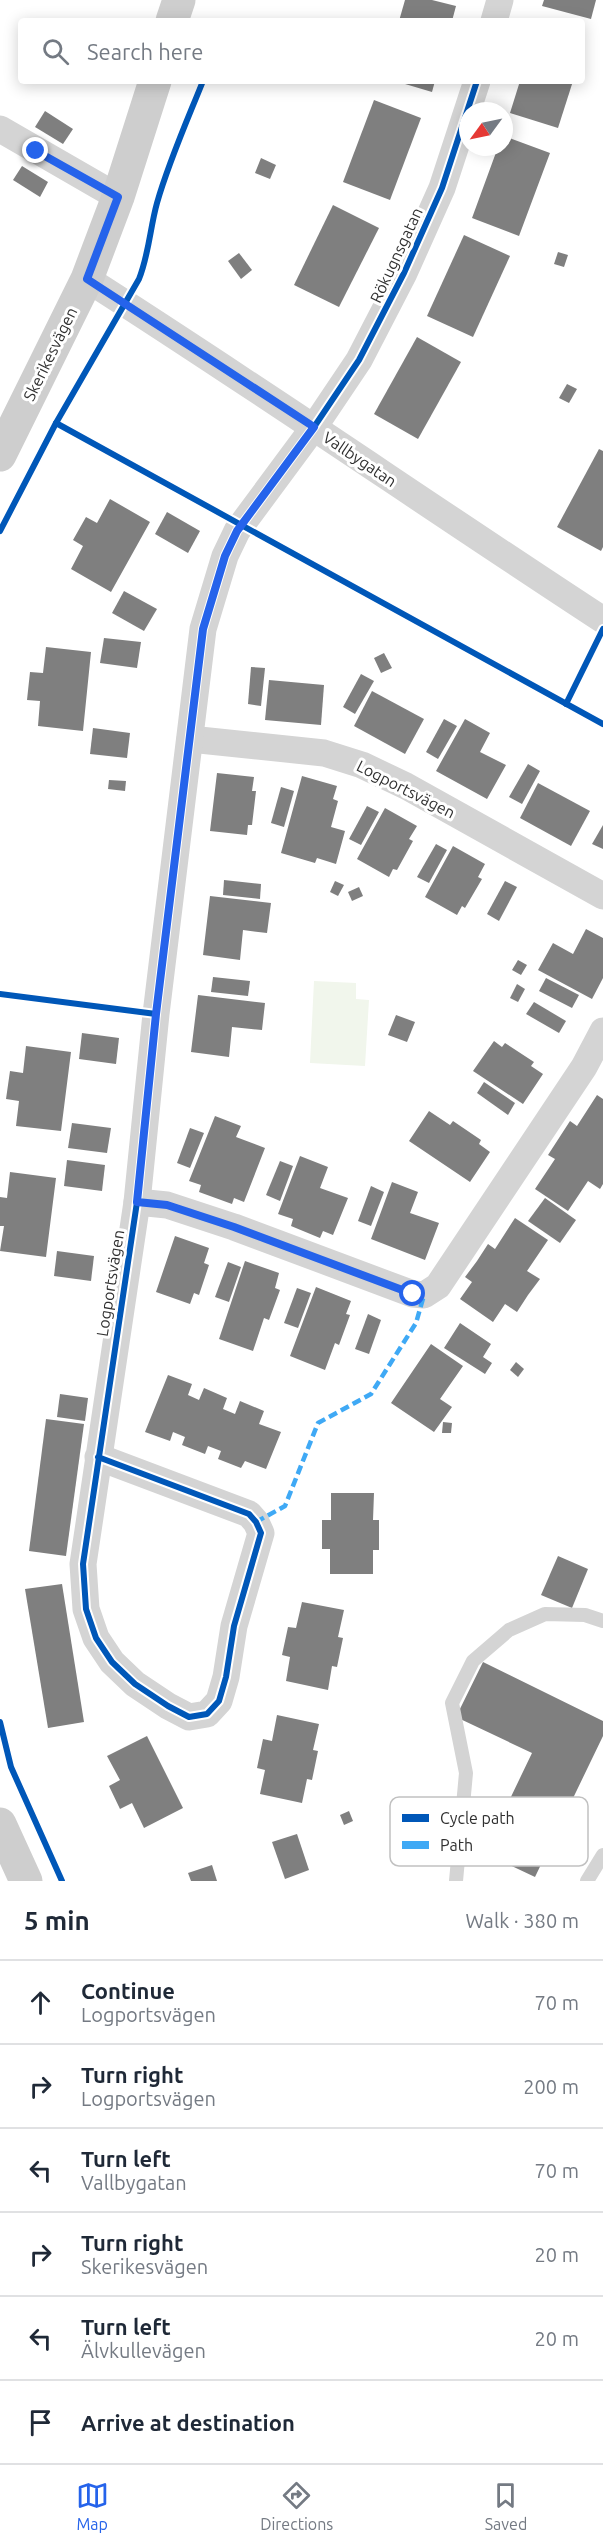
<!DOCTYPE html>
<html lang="en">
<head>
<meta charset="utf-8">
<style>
	:root { --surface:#fff; --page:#f2f2f3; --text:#1f2937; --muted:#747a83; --line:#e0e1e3; --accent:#2563eb }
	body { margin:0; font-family:Ubuntu,sans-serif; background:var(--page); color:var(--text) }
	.compass { position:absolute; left:459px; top:102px; width:54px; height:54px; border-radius:50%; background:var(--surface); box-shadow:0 3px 15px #0003; rotate:237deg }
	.stop { position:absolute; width:18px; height:18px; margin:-14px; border:4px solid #2563eb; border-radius:50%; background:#fff }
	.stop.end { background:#2563eb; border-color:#fff; box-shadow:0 2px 6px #0008 }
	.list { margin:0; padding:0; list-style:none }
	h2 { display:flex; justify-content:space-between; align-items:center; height:78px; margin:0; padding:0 24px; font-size:26px }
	h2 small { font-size:20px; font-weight:400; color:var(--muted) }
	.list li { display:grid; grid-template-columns:39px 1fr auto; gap:18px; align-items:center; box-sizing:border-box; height:84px; padding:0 24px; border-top:2px solid var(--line) }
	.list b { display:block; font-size:22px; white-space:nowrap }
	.list p { margin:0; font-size:20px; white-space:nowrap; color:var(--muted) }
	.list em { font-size:20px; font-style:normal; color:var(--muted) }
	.icon { flex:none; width:33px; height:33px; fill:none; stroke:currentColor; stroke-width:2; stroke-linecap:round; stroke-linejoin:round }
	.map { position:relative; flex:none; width:603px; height:1881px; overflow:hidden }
	.search { position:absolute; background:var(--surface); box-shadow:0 3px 15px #0003; left:18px; right:18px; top:18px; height:66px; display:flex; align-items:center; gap:15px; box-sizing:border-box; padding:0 21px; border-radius:6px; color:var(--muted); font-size:22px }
	.sheet { height:582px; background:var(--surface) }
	nav { display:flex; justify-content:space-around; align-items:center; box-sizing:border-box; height:84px; border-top:2px solid var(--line); background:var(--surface); font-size:16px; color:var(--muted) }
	nav a { display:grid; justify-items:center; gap:3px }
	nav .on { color:var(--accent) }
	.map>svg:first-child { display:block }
	.green { fill:#f1f6ec }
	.building { fill:#7f7f7f }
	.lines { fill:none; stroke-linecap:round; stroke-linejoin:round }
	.lane { stroke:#d4d4d4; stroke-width:14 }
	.street { stroke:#d4d4d4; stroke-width:27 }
	.secondary { stroke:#cecece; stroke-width:33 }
	.quiet { stroke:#3fa9f5; stroke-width:4.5; stroke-dasharray:9 4.5; stroke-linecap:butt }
	.cycleway-casing { stroke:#fff; stroke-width:10 }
	.cycleway { stroke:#0057b8; stroke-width:6 }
	.route { stroke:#2563eb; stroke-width:8 }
	.labels { text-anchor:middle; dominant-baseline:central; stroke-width:6; stroke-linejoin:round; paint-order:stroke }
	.street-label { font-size:16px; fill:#303030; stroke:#fff }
	.key { fill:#fff; stroke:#c1c1c1; stroke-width:1.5 }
	.key-label { font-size:16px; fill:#303030 }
</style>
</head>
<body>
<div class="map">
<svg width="603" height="1881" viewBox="0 0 603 1881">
	<rect width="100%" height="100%" fill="#fff"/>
	<path class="green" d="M314 981 356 983V999L369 1000 365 1066 310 1063Z"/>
	<g class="building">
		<path d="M405 0H432L456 6 452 21H399Z"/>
		<path d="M544 0H596L591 19 542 6Z"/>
		<path d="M395 81H435L432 92Z"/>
		<path d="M520 81H573L558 128 510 113Z"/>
		<path d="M374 100 421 118 390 200 343 182Z"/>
		<path d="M45 111 73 129 63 144 35 127Z"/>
		<path d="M504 136 550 153 519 236 472 218 498 147H504Z"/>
		<path d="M261 158 276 165 270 179 255 173Z"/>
		<path d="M22 166 48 182 40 197 13 180Z"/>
		<path d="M333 205 379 228 339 307 294 285Z"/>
		<path d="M464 235 510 256 473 337 427 316Z"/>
		<path d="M558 252 568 255 564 267 554 264Z"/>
		<path d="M239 253 252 270 241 279 228 261Z"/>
		<path d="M417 337 461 362 418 439 374 414Z"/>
		<path d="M567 384 577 389 569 403 559 398Z"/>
		<path d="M599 449 603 451V547L601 551 557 527Z"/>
		<path d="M110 499 150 522 111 592 71 569 83 546 73 540 86 517 97 523Z"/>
		<path d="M167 512 200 531 188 553 155 534Z"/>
		<path d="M124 591 157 609 144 631 112 613Z"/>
		<path d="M104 638 141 642 137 668 100 663Z"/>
		<path d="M46 647 91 652 83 731 38 726 40 701 27 700 30 672 43 673Z"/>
		<path d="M384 653 392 668 381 673 374 658Z"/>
		<path d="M251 667 265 668 261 706 248 704Z"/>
		<path d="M361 674 374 681 355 714 343 707Z"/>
		<path d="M269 680 324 685 321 725 265 720Z"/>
		<path d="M372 691 424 719 405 754 354 726Z"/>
		<path d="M444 719 457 726 438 759 426 752Z"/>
		<path d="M465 719 490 733 480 752 506 765 487 799 436 771Z"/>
		<path d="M93 728 130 733 127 758 90 754Z"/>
		<path d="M528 764 540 771 522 804 509 797Z"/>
		<path d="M217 773 254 777 252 791H256L252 825H248L247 835 210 831Z"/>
		<path d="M302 776 337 786 333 799 338 801 331 827 345 831 336 864 317 858 315 863 281 853Z"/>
		<path d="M109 780 126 781 125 791 108 789Z"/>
		<path d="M538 783 590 811 571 846 520 818Z"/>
		<path d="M281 787 294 791 284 827 271 823Z"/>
		<path d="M367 806 379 812 361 845 349 839Z"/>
		<path d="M385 808 417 826 409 839 413 841 397 870 393 869 389 877 357 859Z"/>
		<path d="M603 825V849L592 844Z"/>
		<path d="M436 844 447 850 429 883 417 877Z"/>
		<path d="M453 846 485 864 478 877 482 879 465 908 462 906 457 915 425 897Z"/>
		<path d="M224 880 261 884 260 899 223 895Z"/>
		<path d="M335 881 344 885 338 896 330 892Z"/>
		<path d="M505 881 517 887 499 921 487 914Z"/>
		<path d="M359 887 363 896 352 901 348 892Z"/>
		<path d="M210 896 271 903 267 933 243 930 240 960 203 955Z"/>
		<path d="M586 929 603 938V978L592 999 538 970 553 943 573 954Z"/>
		<path d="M518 960 527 965 521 975 512 970Z"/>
		<path d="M213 977 250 981 248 996 211 992Z"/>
		<path d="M546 978 579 995 572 1008 539 991Z"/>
		<path d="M517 984 525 989 518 1002 510 998Z"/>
		<path d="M198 995 265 1003 262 1030 232 1027 229 1057 191 1052Z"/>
		<path d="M534 1002 566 1021 559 1033 526 1014Z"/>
		<path d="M396 1015 415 1022 407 1042 388 1035Z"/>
		<path d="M82 1033 119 1038 116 1064 79 1059Z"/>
		<path d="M494 1041 502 1047 505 1043 534 1062 531 1066 543 1074 523 1104 473 1071Z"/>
		<path d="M26 1046 71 1052 61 1131 16 1126 19 1101 6 1099 10 1071 23 1073Z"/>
		<path d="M484 1082 515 1103 508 1115 477 1093Z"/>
		<path d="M597 1095 603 1099V1184L600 1189 588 1181 568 1211 535 1189 555 1159 548 1155 570 1121 577 1126Z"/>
		<path d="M429 1111 450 1125 453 1121 481 1140 479 1144 490 1152 470 1182 409 1141Z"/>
		<path d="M215 1116 241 1126 236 1137 265 1148 244 1202 234 1198 232 1204 199 1192 201 1185 189 1181Z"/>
		<path d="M72 1123 111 1128 107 1153 68 1148Z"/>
		<path d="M190 1128 204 1133 190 1168 177 1163Z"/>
		<path d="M300 1156 328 1167 320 1188 348 1198 333 1235 323 1231 320 1238 291 1226 293 1219 278 1214Z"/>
		<path d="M67 1160 105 1165 102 1191 64 1186Z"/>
		<path d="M280 1161 293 1166 280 1201 266 1195Z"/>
		<path d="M10 1172 56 1178 46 1257 0 1251 4 1226H0V1197L7 1198Z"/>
		<path d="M392 1182 418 1192 410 1213 439 1223 425 1260 371 1239Z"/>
		<path d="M371 1186 384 1192 371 1226 358 1221Z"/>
		<path d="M545 1198 576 1220 560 1243 528 1221Z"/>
		<path d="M515 1218 548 1240 527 1271 540 1279 528 1295 517 1312 505 1304 493 1322 460 1299 472 1282 465 1277 477 1261 488 1244 495 1249Z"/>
		<path d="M175 1236 209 1248 204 1263 209 1265 199 1295 194 1293 190 1304 156 1292Z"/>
		<path d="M57 1251 94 1256 91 1281 54 1276Z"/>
		<path d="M245 1261 279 1273 275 1288 280 1290 269 1320 264 1318 253 1351 219 1339Z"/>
		<path d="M228 1262 241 1267 229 1302 215 1297Z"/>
		<path d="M316 1287 351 1301 346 1314 350 1315 339 1345 335 1343 325 1370 290 1356Z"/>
		<path d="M297 1288 311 1293 298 1328 284 1323Z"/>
		<path d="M368 1314 381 1320 369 1354 355 1349Z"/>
		<path d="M460 1323 491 1344 483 1357 492 1363 485 1374 444 1348Z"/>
		<path d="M431 1344 463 1366 440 1399 452 1407 434 1432 391 1403Z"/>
		<path d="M516 1362 524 1369 518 1377 510 1370Z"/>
		<path d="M168 1375 192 1384 188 1395 199 1400 204 1388 227 1398 223 1409 235 1414 240 1401 264 1411 259 1424 281 1432 266 1469 245 1461 241 1468 218 1459 221 1451 208 1446 205 1454 182 1445 185 1437 173 1432 170 1441 145 1432Z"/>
		<path d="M60 1394 88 1398 85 1421 57 1417Z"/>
		<path d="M46 1419 84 1424 66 1556 29 1551Z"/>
		<path d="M443 1422 452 1423 451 1433H442Z"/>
		<path d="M331 1493H374L373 1520H379V1550H373V1574H330V1549H322V1520H331Z"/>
		<path d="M558 1556 588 1569 572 1608 541 1595Z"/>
		<path d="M62 1584 84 1722 48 1728 25 1589Z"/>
		<path d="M302 1602 344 1610 338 1637 343 1638 337 1667 332 1666 328 1690 286 1681 290 1657 282 1655 288 1627 296 1628Z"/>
		<path d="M483 1662 603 1721V1736L535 1877 484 1853 532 1753 456 1717Z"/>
		<path d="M277 1715 319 1724 313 1750 318 1751 312 1780 307 1779 302 1803 260 1794 265 1770 257 1768 263 1739 272 1741Z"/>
		<path d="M147 1736 183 1808 144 1828 132 1803 120 1809 109 1786 120 1780 107 1756Z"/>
		<path d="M349 1811 353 1821 344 1825 340 1815Z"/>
		<path d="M297 1834 309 1870 285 1879 272 1842Z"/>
		<path d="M212 1865 217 1881H191L188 1873Z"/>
	</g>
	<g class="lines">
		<g class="lane">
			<path d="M456 1881 466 1773 452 1703 473 1661 509 1630 545 1614 585 1615 603 1621"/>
			<path d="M587 1881 603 1855"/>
		</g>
		<g class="street">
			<path d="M494 21 500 0"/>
			<path d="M0 129 118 197"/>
			<path d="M87 279C261 390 430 507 603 620"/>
			<path d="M190 739 324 753 362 765 406 786 603 896"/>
			<path d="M137 1202 167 1205 234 1227 413 1294 424 1295 438 1286 584 1067 603 1031"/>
			<path d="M98 1457 249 1514 256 1522 261 1533 234 1626 226 1677 219 1701 207 1714 189 1717 168 1706 135 1684 112 1662 96 1638 86 1609 83 1564 137 1202 156 1014 203 629 225 556 237 531 314 427 359 360 404 273 442 188 477 81"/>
		</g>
		<g class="secondary">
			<path d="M172 21 179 0"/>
			<path d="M0 455 87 279 118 197 155 81"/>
			<path d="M0 1824 26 1881"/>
		</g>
		<path class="quiet" d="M256 1522 285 1506 318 1423 371 1394 416 1323 424 1295"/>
		<defs>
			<g id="cycleway">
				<path d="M56 423 603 724"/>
				<path d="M0 531 56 423 139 279C149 254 150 228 157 203 169 161 187 121 203 81"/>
				<path d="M566 704 603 629"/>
				<path d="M0 994 156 1014"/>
				<path d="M98 1457 249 1514 256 1522 261 1533 234 1626 226 1677 219 1701 207 1714 189 1717 168 1706 135 1684 112 1662 96 1638 86 1609 83 1564 137 1202 156 1014 203 629 225 556 237 531 314 427 359 360 404 273 442 188 477 81"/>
				<path d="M0 1722 11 1767 62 1881"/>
			</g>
		</defs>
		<use href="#cycleway" class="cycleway-casing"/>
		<use href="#cycleway" class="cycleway"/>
	</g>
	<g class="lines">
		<path class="route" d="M36 151 118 197 87 279 314 427 237 531 225 556 203 629 156 1014 137 1202 167 1205 234 1227 413 1294"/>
	</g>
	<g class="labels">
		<g class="street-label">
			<text transform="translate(396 255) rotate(-65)">Rökugnsgatan</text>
			<text transform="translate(50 354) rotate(-64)">Skerikesvägen</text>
			<text transform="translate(360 459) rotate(34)">Vallbygatan</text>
			<text transform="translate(406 789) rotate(27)">Logportsvägen</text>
			<text transform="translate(110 1283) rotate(-81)">Logportsvägen</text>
		</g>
	</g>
	<rect x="390" y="1797" width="198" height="69" rx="9" class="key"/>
	<rect x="402" y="1814" width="27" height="8" fill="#0057b8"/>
	<rect x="402" y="1841" width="27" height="8" fill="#3fa9f5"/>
	<g class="key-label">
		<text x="440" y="1824">Cycle path</text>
		<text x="440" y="1851">Path</text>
	</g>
</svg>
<svg class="compass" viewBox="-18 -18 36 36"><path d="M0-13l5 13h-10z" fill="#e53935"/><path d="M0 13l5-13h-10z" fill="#747a83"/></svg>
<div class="stop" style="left:413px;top:1294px"></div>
<div class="stop end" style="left:36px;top:151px"></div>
<div class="search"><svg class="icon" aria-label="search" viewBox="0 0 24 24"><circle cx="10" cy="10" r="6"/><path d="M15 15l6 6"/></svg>Search here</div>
</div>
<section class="sheet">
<h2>5 min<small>Walk · 380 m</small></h2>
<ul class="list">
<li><svg class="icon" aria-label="ahead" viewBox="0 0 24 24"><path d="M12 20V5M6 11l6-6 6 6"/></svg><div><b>Continue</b><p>Logportsvägen</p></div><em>70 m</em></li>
<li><svg class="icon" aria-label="right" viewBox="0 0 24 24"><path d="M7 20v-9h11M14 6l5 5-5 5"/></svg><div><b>Turn right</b><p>Logportsvägen</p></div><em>200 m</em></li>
<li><svg class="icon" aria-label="left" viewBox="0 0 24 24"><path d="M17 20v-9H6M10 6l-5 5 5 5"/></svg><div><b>Turn left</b><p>Vallbygatan</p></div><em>70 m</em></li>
<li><svg class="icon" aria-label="right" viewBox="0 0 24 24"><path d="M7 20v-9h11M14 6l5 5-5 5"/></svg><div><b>Turn right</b><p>Skerikesvägen</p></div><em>20 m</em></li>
<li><svg class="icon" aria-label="left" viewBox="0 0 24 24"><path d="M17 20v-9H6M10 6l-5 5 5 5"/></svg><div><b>Turn left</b><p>Älvkullevägen</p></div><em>20 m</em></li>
<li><svg class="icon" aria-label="arrive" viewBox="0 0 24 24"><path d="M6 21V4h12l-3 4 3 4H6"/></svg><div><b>Arrive at destination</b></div></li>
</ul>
</section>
<nav>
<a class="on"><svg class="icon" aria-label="map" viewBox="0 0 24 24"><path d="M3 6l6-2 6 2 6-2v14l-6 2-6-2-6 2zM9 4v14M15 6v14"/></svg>Map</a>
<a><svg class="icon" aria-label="directions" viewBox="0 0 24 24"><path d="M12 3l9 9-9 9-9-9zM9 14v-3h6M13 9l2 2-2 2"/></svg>Directions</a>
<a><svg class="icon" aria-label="saved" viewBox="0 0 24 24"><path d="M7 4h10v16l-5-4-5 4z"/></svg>Saved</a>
</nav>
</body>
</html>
